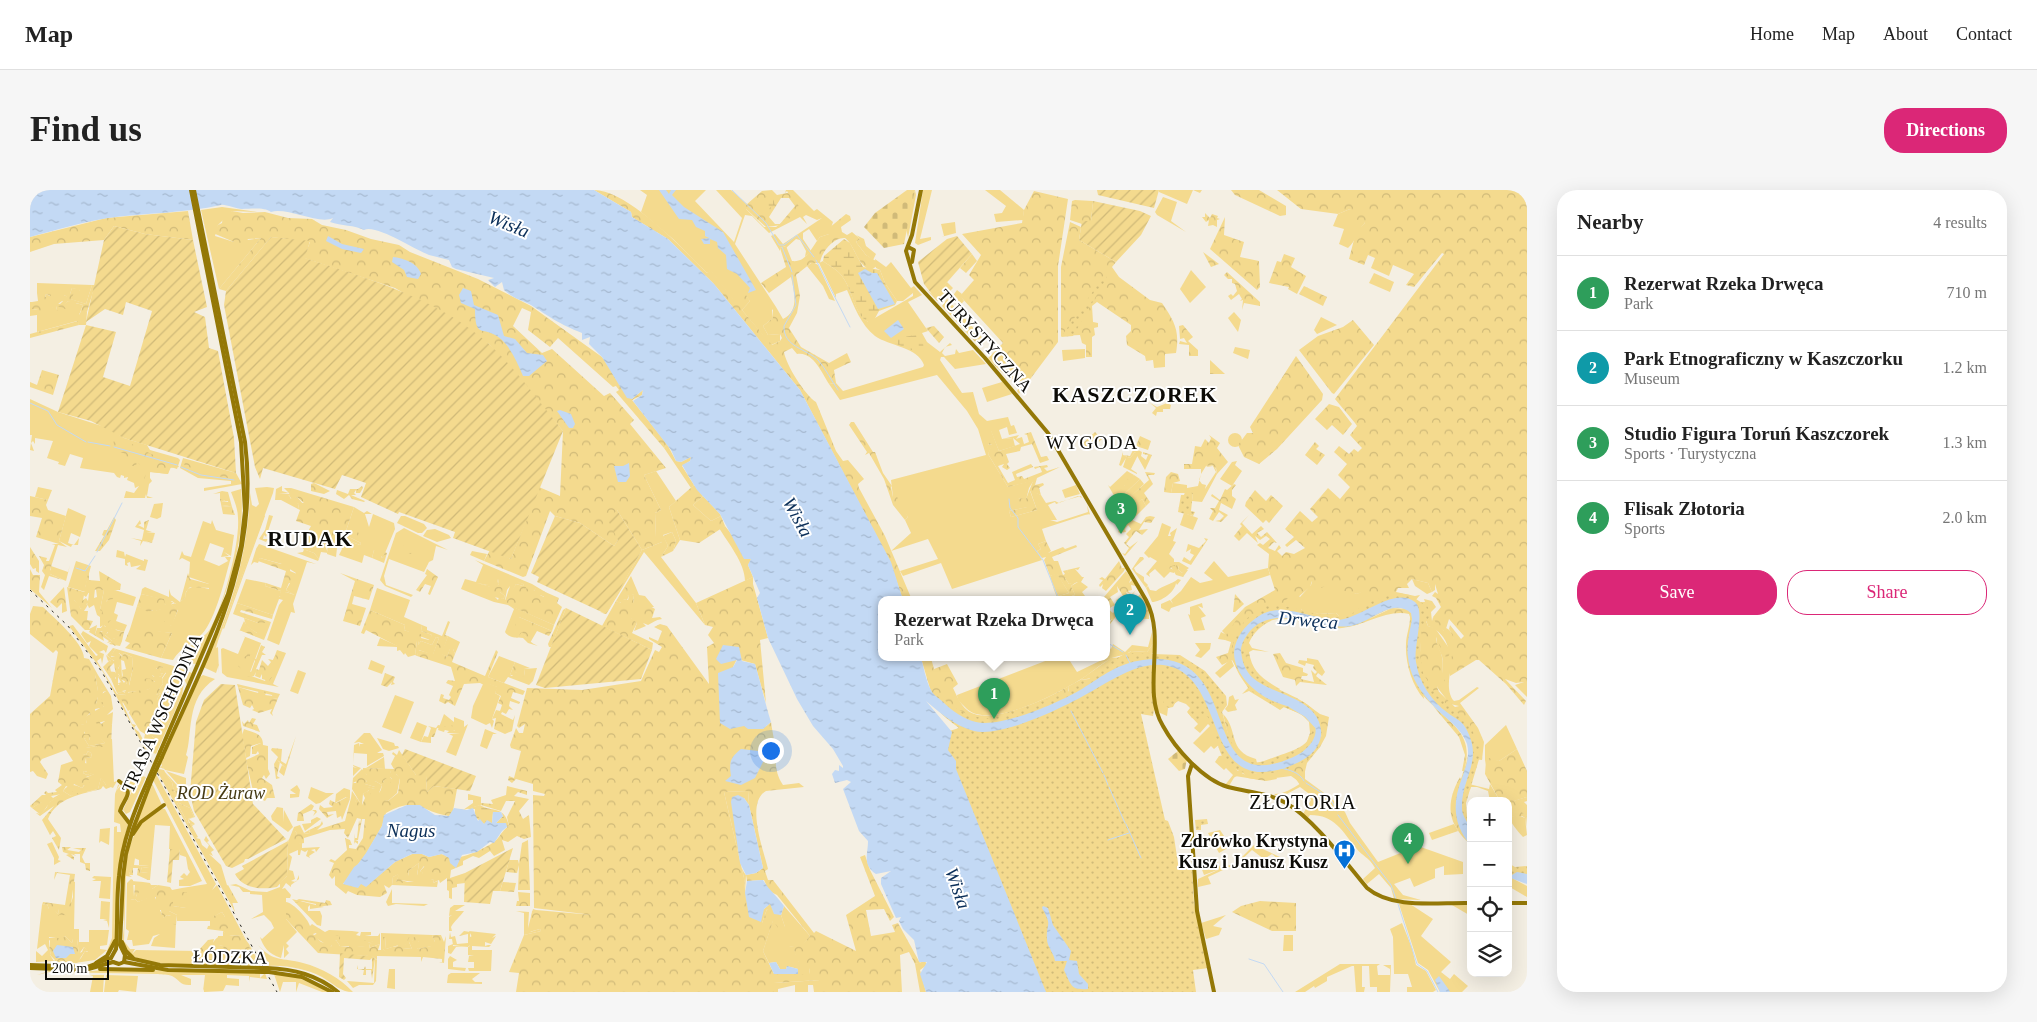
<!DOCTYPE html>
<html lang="en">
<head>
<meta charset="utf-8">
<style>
	:root { --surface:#fff; --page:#f6f6f6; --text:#222; --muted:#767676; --line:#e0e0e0; --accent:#db2777 }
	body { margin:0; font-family:Georgia,serif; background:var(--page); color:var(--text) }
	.controls { position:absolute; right:15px; bottom:15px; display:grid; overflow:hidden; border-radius:10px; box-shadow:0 5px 20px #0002 }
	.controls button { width:45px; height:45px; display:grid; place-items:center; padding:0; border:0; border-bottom:1px solid var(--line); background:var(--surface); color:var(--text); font:25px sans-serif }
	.scale { position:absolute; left:15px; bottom:12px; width:64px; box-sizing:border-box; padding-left:5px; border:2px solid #0d0c08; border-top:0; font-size:14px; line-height:18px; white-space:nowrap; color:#0d0c08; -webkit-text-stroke:4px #fff; paint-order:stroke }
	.you { position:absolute; left:740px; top:560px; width:18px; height:18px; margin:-12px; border:4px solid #fff; border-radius:50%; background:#1a73e8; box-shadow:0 0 0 8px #1a73e833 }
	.badge { display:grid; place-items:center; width:32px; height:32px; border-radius:50%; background:var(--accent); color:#fff; font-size:16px; font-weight:700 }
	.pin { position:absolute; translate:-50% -41px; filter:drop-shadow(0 1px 2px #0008) }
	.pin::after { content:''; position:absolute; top:26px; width:18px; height:15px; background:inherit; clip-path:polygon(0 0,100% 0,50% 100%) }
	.popup { position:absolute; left:848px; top:406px; width:232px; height:65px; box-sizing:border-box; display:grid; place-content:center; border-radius:10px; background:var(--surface); filter:drop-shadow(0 1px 4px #0005); font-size:16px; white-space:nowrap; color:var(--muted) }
	.popup b { font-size:19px; color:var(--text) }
	.popup::after { content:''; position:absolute; left:50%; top:100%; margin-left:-10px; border:10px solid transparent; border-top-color:var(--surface) }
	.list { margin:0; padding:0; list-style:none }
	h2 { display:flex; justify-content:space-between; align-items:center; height:65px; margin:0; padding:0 20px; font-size:21px }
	h2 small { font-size:16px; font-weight:400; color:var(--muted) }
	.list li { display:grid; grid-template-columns:32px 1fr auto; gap:15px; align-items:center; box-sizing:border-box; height:75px; padding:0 20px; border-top:1px solid var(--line) }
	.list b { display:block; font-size:19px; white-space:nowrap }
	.list p { margin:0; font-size:16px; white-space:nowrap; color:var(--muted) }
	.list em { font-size:16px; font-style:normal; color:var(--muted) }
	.actions { display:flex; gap:10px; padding:15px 20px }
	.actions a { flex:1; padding:11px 0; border:1px solid var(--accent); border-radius:20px; text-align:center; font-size:18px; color:var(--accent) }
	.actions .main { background:var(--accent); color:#fff }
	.icon { flex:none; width:28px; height:28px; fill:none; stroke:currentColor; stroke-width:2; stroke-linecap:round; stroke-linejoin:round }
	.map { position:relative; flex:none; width:1497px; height:802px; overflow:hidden; border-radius:20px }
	header { display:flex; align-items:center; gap:30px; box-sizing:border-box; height:70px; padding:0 25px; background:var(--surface); border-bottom:1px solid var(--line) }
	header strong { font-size:24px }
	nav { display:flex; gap:28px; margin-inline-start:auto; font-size:18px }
	.intro { display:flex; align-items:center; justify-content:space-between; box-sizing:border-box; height:120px; padding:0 30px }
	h1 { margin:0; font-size:35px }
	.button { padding:12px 22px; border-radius:20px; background:var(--accent); color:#fff; font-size:18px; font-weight:700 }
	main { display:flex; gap:30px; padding:0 30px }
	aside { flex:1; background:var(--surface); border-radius:20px; box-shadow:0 5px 20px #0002 }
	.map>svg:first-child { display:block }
	.grass { fill:#f4da8e; fill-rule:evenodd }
	.forest { fill:url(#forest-crowns); fill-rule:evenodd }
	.wetland { fill:url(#wetland-marsh) }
	.cemetery { fill:url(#cemetery-stones) }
	.park { fill:url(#park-dots) }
	.garden { fill:url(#garden-furrows) }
	.water { fill:url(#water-ripples) }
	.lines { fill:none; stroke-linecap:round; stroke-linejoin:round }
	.stream { stroke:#c3d9f4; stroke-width:1 }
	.river { stroke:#c3d9f4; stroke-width:4 }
	.major { stroke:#947807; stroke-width:4 }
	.rail { stroke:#24231e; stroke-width:1; stroke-dasharray:2.5 5; stroke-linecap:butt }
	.major-bridge { stroke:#947807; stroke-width:4 }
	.labels { text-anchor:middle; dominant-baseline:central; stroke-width:4; stroke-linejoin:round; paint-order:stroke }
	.street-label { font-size:18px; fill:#0d0c08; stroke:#fff }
	.park-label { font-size:18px; font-style:italic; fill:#463a14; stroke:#fff }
	.poi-label { font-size:18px; font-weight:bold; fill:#0d0c08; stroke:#fff; text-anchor:end }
	.water-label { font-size:19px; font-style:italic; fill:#0b2f59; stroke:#fff }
	.neighbourhood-label { font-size:19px; letter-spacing:1px; fill:#0d0c08; stroke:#fff }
	.quarter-label { font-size:20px; letter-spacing:1px; fill:#0d0c08; stroke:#fff }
	.district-label { font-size:22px; font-weight:bold; letter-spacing:1px; fill:#0d0c08; stroke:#fff }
</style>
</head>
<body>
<header>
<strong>Map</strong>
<nav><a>Home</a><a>Map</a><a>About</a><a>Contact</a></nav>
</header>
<div class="intro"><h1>Find us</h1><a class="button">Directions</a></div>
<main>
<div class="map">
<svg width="1497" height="802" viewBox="0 0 1497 802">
	<defs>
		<pattern id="forest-crowns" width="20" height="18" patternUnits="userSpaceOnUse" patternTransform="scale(1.25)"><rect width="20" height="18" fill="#f4da8e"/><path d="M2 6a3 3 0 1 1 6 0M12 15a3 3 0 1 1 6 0" fill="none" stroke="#d0ba79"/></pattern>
		<pattern id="wetland-marsh" width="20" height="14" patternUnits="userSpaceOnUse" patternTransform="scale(1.25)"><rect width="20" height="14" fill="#f4da8e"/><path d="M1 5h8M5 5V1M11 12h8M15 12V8" fill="none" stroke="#d0ba79"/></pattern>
		<pattern id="cemetery-stones" width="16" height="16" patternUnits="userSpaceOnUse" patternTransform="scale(1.25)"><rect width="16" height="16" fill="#f4da8e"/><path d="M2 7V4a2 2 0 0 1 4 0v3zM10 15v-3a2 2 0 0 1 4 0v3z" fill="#d0ba79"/></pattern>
		<pattern id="park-dots" width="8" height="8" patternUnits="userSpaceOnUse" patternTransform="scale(1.25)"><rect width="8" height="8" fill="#f4da8e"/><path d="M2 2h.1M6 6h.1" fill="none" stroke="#d0ba79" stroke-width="1.8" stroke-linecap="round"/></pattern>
		<pattern id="garden-furrows" width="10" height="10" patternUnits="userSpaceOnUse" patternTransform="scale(1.25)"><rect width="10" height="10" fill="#f4da8e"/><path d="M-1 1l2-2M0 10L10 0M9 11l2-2" fill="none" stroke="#d0ba79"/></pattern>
		<pattern id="water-ripples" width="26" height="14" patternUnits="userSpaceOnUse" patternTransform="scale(1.25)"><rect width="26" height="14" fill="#c3d9f4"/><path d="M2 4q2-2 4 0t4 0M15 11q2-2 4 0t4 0" fill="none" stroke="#a6b9d0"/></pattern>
	</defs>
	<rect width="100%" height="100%" fill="#f4efe3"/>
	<g class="grass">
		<path d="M610 0H676L665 11 704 52 712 28 686 0H701L717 14 716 19 734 37H746L769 19 757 1 755 3 756 0H763L784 21 787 19 803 32 799 44 790 47 787 51 779 39 773 43V49L781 61 775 67 776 61 770 50 766 49 756 58V56L750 58V61L741 46 745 44 753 54 792 28 787 30 776 25 773 27 777 34 770 27 739 43 722 26 715 25 705 54 746 117 742 120 743 128 733 136 738 145 750 144V151L741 155 712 120 720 111 716 106 707 115 681 81 677 83 643 49 611 22 617 5Z"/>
		<path d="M885 0 886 5 878 48 876 38Z"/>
		<path d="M893 0H902L890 49 901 47V50L888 55 885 53Z"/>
		<path d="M955 0H970L994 20 993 30 966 32 964 24 972 23 976 16Z"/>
		<path d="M1129 0H1172L1170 3 1163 0 1157 14 1129 2Z"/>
		<path d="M1133 7 1147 12 1141 31 1156 42 1127 25 1125 22Z"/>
		<path d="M192 17 227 22 202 21 188 35 185 46 204 52 231 48 189 99 171 20Z"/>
		<path d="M1320 19 1335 33C1326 42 1326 51 1318 58L1309 54 1314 39 1303 36 1308 24Z"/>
		<path d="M925 32 926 43 911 47 914 46 911 34Z"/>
		<path d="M826 45 834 49 836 56 846 64 843 70 836 65 826 52 830 49Z"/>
		<path d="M845 69 856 77 861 72 881 98 884 96 892 105 878 112 898 141 892 143 897 152 910 162 920 153 922 155 915 157 912 163 915 166 925 164 926 159 929 163 943 160 956 174 925 179 914 167H911L910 170 932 203 943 202 949 224 957 231 978 227 981 236 984 235 987 243 979 245 977 237 969 240 972 249 983 248 985 256 969 261 961 241V252L958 255 963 254 958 264 978 297 1004 290 999 298 996 310 988 308 998 317 979 321 981 327 1007 320 1000 300 1011 305 1016 313 1025 311 1029 313 1030 312 1051 306 1052 308 1048 306 1026 314 1025 312 1018 315 1027 330H1020L1027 332 1058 322 1057 315 1061 327 1060 324 1055 325 1012 339 1016 351 1008 354 1011 359 1007 361 1012 370 922 399 911 373 873 386 870 381 908 369 898 349 861 361 881 343 875 330 878 327 863 307 861 290 956 265 948 239 937 221 907 185 810 210 799 194 806 193 813 201 893 177 894 175C888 157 859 156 845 146 831 135 824 116 817 100L806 104V108L789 73 793 71C801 77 809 80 814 89 823 103 824 122 838 132L883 106V103L873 111H867L855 93 850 80 846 78Z"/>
		<path d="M783 72 788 75 805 111 799 109 793 96 777 76Z"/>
		<path d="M1161 80 1176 97 1160 113 1150 99Z"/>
		<path d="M1344 83 1364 92 1360 102 1339 93Z"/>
		<path d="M917 92 923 98 910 111H907L896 99 904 106Z"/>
		<path d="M7 93 62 95 56 114 40 109 44 102 50 100 42 98 40 104 34 105 38 107 22 118V121L26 120 27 116H33L38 111 53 115 49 125 54 120 57 122 56 135H49L47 131 7 142V125L0 126V112H2V119L13 121 19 108H15L16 104 20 106 21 103H7Z"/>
		<path d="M927 100 932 104 931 106 934 111 929 116 922 107Z"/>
		<path d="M1204 122 1211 130 1208 142 1198 128Z"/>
		<path d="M930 123 954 150 948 148 940 140 936 142 924 129Z"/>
		<path d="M1291 127 1307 135 1287 144 1284 140Z"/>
		<path d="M1205 157 1220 160 1218 169 1203 163Z"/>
		<path d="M1055 159V168L1033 171 1032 160Z"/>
		<path d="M969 187 982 204 957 212 952 198 972 192Z"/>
		<path d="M0 209 28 222 78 238 94 248 117 255 120 260 148 268 150 270 147 279 141 277 138 284 120 282V288L122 291 119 294 117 306 123 308H117L116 304 115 308H94L96 301 104 303 109 296 105 298 104 293 97 290 98 287 94 288V286L91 285 90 288 87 287 84 283 50 278 53 268 40 264 35 276 28 274 29 272 17 268 23 251 5 248V254L3 251 1 253 4 261 0 260 2 245H0Z"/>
		<circle cx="1205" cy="250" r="7"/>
		<path d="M637 254 646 271 651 272 661 267 660 271 652 276 664 295 661 298 634 258Z"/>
		<path d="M1093 262V265L1100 268 1105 262 1108 265 1101 279 1107 283V284L1093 277 1096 268 1091 276 1089 275Z"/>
		<path d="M153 268 206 283 212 294 174 301V298L201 294V291L168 288 150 278Z"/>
		<path d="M1207 271 1205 275 1212 281 1202 296 1190 289 1202 272Z"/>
		<path d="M1179 275 1185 276 1187 284 1172 312 1162 311 1163 303H1141L1143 293 1157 295V298L1168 296 1171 284 1169 290 1172 294 1176 295 1175 299 1186 282 1183 276 1176 277Z"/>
		<path d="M626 281 646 311 639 317 650 350 643 361 646 351 642 342 633 345 638 356 631 367 666 413 675 435 614 362 577 423 575 424 570 422 576 423 612 360 632 352 626 348 625 323 631 320 614 285Z"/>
		<path d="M1097 281 1104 285 1095 295 1089 309 1110 289 1114 294 1095 312 1105 315 1112 309 1116 316 1102 330 1093 322 1096 318 1088 310 1087 311 1078 295 1080 297Z"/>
		<path d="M1046 295 1050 304 1035 308 1032 300Z"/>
		<path d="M252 296V301L259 303 254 298H261L260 303 249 304 254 308 259 305 261 309 267 307 274 315 267 313 269 314 268 319 251 310H245L246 299Z"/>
		<path d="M8 297 22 300 18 310 5 307Z"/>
		<path d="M237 297 244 298 243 303 188 451 186 458 188 457 189 483V474L186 483 173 477C200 427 218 363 220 303L222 315 226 317 229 314 225 298Z"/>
		<path d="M211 299C217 360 191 418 166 474L147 471C153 456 171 453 180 439 193 417 210 353 208 328 208 319 204 310 201 302Z"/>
		<path d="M192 301 198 302 202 317 192 316 199 315 198 311 192 312 195 310 190 309V303L183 304Z"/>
		<path d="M673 306 690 324 691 326 681 331 663 315Z"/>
		<path d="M133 313 131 327 127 329 120 327 124 314Z"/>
		<path d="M324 317 334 323 337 321 342 324H335L339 337 343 324 364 333 365 339 353 368 344 360 342 368 334 365 332 373 309 365 312 359 311 356 307 358 306 367 297 364 298 351 305 355 304 352 311 348 330 355 331 353 319 347V339L316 341Z"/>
		<path d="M38 318 56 326 50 347 41 343 38 353 44 355 49 348 48 355H42L41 357 29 351Z"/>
		<path d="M1154 323 1168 328 1163 340 1150 335Z"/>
		<path d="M234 325 235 326 194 439 193 438Z"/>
		<path d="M239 325 243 326 236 347 234 345 233 349H238L236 352 229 349 235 340Z"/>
		<path d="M371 326H375L394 334 397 338 392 343H388L367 333Z"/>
		<path d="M182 330 186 340 204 345 201 366 194 362 199 366 191 367 194 358 180 353 174 370 189 376 198 371 195 367H201C195 388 186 429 172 444 163 454 151 457 143 470L131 468 142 443 100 439 107 416 119 421 124 420 123 422 130 419 135 421 141 436 148 420 141 414H146L142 411 135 415 127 408 111 404 112 399 115 397 139 407V399L141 405 150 412 155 408C156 392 169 397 179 399V394L159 387 160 372 152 368 149 370 152 361 154 365 161 367 173 331 181 334Z"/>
		<path d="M1132 333 1141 337 1138 346H1141L1140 343 1147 338 1143 351 1146 352 1139 364 1144 369V372H1149L1159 378 1152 383 1148 379 1149 376 1146 378 1138 377 1144 380V383L1140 382 1134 388 1125 379 1119 384 1120 387 1116 384 1127 371 1120 367 1119 368 1114 363 1128 346Z"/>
		<path d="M695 336 721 369 718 375 723 387 715 391C715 373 698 353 689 338Z"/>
		<path d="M374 338 418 360 406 356 403 370 399 372 394 382 359 369 354 386 356 395 383 405 381 407 355 396 350 390 366 343Z"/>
		<path d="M405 339 419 345 421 348 407 352 393 346 397 340Z"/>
		<path d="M116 342 125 343 122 352 114 351 122 354 113 351 110 356 111 351 101 348 112 350Z"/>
		<path d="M228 353 226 359 229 354 286 374 277 372 263 414 265 423 261 422 249 455 237 450 249 415 253 410 249 409 243 425 207 413 216 389 236 393 235 396 251 401 250 407H241H249L256 402 265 405 256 400 266 383 252 374 230 368 228 373 224 372 221 375Z"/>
		<path d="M276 354V360L284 363 289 369 288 371 267 363 273 362Z"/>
		<path d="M87 360 94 362 95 367 96 364 114 371V369L118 370 115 381 106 379 111 375 101 377 100 372 97 373 98 376 95 375V369L86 367Z"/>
		<path d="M442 361 457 364 454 371 440 365Z"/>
		<path d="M1110 367H1113L1114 369 1104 378 1106 382 1114 387V391L1118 395 1116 398 1102 379Z"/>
		<path d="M445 370 502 394 517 403 514 402 515 407 510 405 506 398 504 401 495 399 496 395 486 391 494 394 493 396 486 394 479 409 475 411 480 396 473 403 466 397 469 394 468 389 467 393 457 395 447 393 465 398 475 406 473 409 464 407V412L431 399 435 389 446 392 453 375Z"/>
		<path d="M46 371 61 376 55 398 65 399 64 408 67 407 66 399 74 400 70 420 85 400 106 407 103 416 87 412 84 423 88 425 86 431 97 435 94 442 81 438 85 444 89 446 83 448 92 451 90 456 79 454 82 451 74 444 78 443V441H71L68 447 65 445 67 438H77L74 435 70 437V427L67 425 64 415 59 418 57 413 56 418 51 419 44 410V408L50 410 51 403 54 405 53 410 56 408 58 411 59 403 38 397Z"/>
		<path d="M1184 371 1198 387 1238 378 1240 385 1141 418 1139 422 1131 418V414L1140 410 1143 414 1141 410 1151 401 1161 387 1170 393 1183 390 1174 383Z"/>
		<path d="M40 375 36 391 20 384 21 376 38 382Z"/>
		<path d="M1050 377 1048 380 1045 379 1052 387H1054L1051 392 1058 397 1052 402 1058 410H1032L1045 405 1041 396 1048 392 1039 394 1035 388H1041L1037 380Z"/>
		<path d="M1027 383 1039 403 1029 406 1026 400H1024L1020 386Z"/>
		<path d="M601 386 609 405 615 406 624 417H620L614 428 627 430 618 435 613 433 616 436 604 441 607 433 601 430 604 405 594 403 599 406 597 410 593 409 590 413 586 411Z"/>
		<path d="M1148 389 1151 390 1147 395 1146 393C1145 402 1131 412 1122 412L1116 398 1118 396 1120 400 1126 401C1133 395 1141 395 1148 389Z"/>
		<path d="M1283 389 1290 393H1296L1327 404 1338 398 1341 412 1322 428 1309 426 1306 423 1288 424 1272 418 1271 423 1257 418 1253 408 1254 400H1263L1270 407 1281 395Z"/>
		<path d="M1382 389 1398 393 1402 402 1397 404 1385 396Z"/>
		<path d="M347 398 380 410 374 427 392 435 391 441 402 445 400 450 374 440 375 435 340 420Z"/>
		<path d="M1110 404 1119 420 1100 427 1103 420 1101 419 1093 428Z"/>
		<path d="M1394 409 1402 411 1406 417 1401 422 1402 431 1403 427 1414 441 1416 438C1438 448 1408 492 1424 511L1429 510V516L1420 514 1407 497C1413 491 1414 474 1412 466 1409 459 1405 455 1407 447L1418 458C1416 448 1408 439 1398 436L1390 412H1395Z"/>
		<path d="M1172 413 1173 418 1168 416 1176 426 1171 428 1175 440 1164 441 1158 424 1160 425V417Z"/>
		<path d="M477 414 524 435 522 441 489 427C490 439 495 451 508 456L498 453 493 448C486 448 479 448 475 442L484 419Z"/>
		<path d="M1215 417 1195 450 1188 449 1191 442 1195 444 1192 441Z"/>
		<path d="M214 428 228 433H237L236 440H238L234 450 209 440H215L227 446V443L216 436Z"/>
		<path d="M43 435 66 466 68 465 59 456 61 451 57 453 51 444 53 441 78 456 76 463 74 460 69 462 74 464 72 474 71 468 67 471 87 504 96 505 93 513 92 512 102 534 106 535 104 538 109 542 120 563 115 557 122 572 73 482 39 436Z"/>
		<path d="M1122 442 1123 454 1117 462 1101 461C1093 467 1087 465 1080 469 1069 475 1059 485 1048 491 1026 504 956 542 935 517 931 513 927 510 927 505L1023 468H1038L1047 482 1076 468 1077 456 1081 459 1083 454 1095 462 1102 455 1118 457Z"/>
		<path d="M213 446 231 453 219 485 235 491 247 460 256 463 243 494 249 497 197 487 192 483 191 459 193 458 208 464 215 447Z"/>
		<path d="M418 446 430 452 425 464 423 459H420L417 467 411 464Z"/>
		<path d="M406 447 409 448 403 465 389 460 387 466 385 465 387 451H389L388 455 391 451 402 455Z"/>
		<path d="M350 448 368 456 367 457 347 456Z"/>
		<path d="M1165 453H1181L1180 459 1171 468 1165 466 1170 460Z"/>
		<path d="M83 458 147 477 146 485 147 479 154 493 152 505 126 564 124 563 125 566 123 562V556L121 562 115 551 121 559 128 545 124 553 125 549 122 546H126V541L120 545 119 543H116L127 536 124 535 120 539V533L123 535 121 529 122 531 126 529 127 534V520L130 512 127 509 131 503 126 505 130 501 129 499 133 494 132 489 136 483 132 480 133 477 127 476 126 479 129 478 132 482 130 484 133 483 130 487 128 485 125 487 122 485V488H130V491L117 492 126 496 114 501 98 502V505L94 502 87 503 81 489 84 486H79L73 477 81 469 77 465ZM85 459 87 462 85 465 90 463 86 468 91 464 92 467 94 463 102 467 103 478 99 496 96 493 97 488 94 493 92 490H93V487L92 485V488L91 468 85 476 87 478 90 475 87 482 90 486 88 487 96 501 92 502 91 498 88 499 91 497 90 494 88 495V491L85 488 87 485 85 482 77 481 79 479 81 469 85 471V467H81Z"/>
		<path d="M469 466 485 472 480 485 482 486 485 482 495 486 494 479 507 478 503 491 499 495 478 487 474 493 458 487Z"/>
		<path d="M1201 469 1204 476 1190 488 1185 483Z"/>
		<path d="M341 470 355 476 352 484 338 479Z"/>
		<path d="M1125 475H1133L1164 492 1191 553 1184 559 1181 556 1174 563 1163 553 1180 536 1178 534 1170 543 1164 538 1168 534 1157 522 1160 518 1156 514 1148 511 1145 513 1143 517 1138 518 1137 526 1121 519 1120 525 1074 518Z"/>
		<path d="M149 478 162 483 157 495 149 479Z"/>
		<path d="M268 480 276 483 268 504 260 501Z"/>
		<path d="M65 485H68L81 506 83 519 77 525 83 522 82 535 75 531 68 533 74 536 67 544 75 553 59 556 54 548 60 550 59 547 62 544H54L57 535H51L57 533 55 527 70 518 73 523V517L78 513 66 514 68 507 76 501 71 498V501H68Z"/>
		<path d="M173 485 185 489C155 508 163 545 156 565L158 567 154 584 135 580 132 576 134 579 129 577 132 576 131 573 170 487Z"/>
		<path d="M454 492 468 497 465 503 470 506 462 529 464 531 462 538 460 533 456 535 441 528 443 516Z"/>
		<path d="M207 494 250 504 248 508 243 509 242 505 208 497Z"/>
		<path d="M365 505 384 512 371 544 352 537Z"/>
		<path d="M414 524 424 532V527L434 531V537L438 534 426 566 416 562 423 546 419 544 430 543 416 537 414 542 408 540Z"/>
		<path d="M387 532 397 536 391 552 380 548Z"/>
		<path d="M1476 535 1487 559 1469 571 1456 570 1455 575V555Z"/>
		<path d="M455 539 467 544H463L457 559 450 556Z"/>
		<path d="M334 543H340L352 560 347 563H353L354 566 337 576V564L324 563 323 575 331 578 323 586V577L327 578 323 576 324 555 329 553 330 557V554H334L329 552 324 553Z"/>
		<path d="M347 548 364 553 365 556H368L369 558 359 561 353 559Z"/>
		<path d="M80 549H82L84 592 87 591 83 598 76 595 71 588 68 599 41 606 33 601C39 593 44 594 52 598L57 592 55 588 64 584 63 583 57 585 53 583 54 581 57 582 56 568 62 567 61 563 58 561 56 565 52 564 55 558 67 556 70 559V557H81Z"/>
		<path d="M1196 565C1210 600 1248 584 1275 574V589L1301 608 1315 622 1320 633 1348 672 1388 656 1433 672V684L1414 685V676L1405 679V688L1384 697 1380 688 1364 694 1373 705 1391 710 1364 709 1361 698 1349 684 1337 694 1333 689 1345 678C1338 666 1333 667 1326 658 1312 641 1305 625 1280 625L1277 629 1273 624 1281 610 1278 603 1270 597 1249 608 1244 604C1254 604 1262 599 1271 593L1261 586 1230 590 1205 586 1199 596 1195 595 1203 585 1196 578 1194 580 1185 572 1189 566Z"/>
		<path d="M354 567 355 579 336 578Z"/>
		<path d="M129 579 134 580 148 609 147 613 161 639V635L164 634 160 633 158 629 164 627 160 618 149 613 148 605 154 603 144 602 142 592 134 581 155 604 165 627 159 629 165 634 162 636 168 647 166 648 170 649 172 655 177 659 179 655 174 650 176 646 179 651 177 652 184 660 181 662 183 666 179 664 191 675 205 722 127 581Z"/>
		<path d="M332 579 337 585 323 593 345 599V597L335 594V590L337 592 345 591 352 595 349 603 355 594 353 590 356 581H360L363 587H360L365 593V583L370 588 367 603 358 611 337 608 336 604 339 600 333 604 332 615 324 614 327 608H321L322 601 331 614 322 599 323 588Z"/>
		<path d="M136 581 156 588V604L151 598 152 594 150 597Z"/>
		<path d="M105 584 116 587 100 622 96 624 93 620 101 603 94 588Z"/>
		<path d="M126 584 186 694 182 700 187 695 217 752 212 745 197 746 193 741 195 727 192 722 183 727 189 729 190 736H180V731H147V725L137 720 156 718 143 716V709L152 702V698L177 694 123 590Z"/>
		<path d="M122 593 132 615 106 637 107 630Z"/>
		<path d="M90 594 86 601 92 594 97 604 88 622 98 634 95 646 85 749 75 766 82 748 84 637 87 636V642H91L90 634 84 632 85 604 88 595Z"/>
		<path d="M1439 594 1459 599 1460 594 1470 611H1460L1458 601 1447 597H1441L1440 600 1435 599Z"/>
		<path d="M267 595 270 600 269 607 260 608V604H266L260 600Z"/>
		<path d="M281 597 296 603H304L290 613 286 614 278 608Z"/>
		<path d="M314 598 320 600V609L316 607 305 613 306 604Z"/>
		<path d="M718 601 719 615 714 608C712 628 702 669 716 685L715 703 734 719 741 713 744 724 737 719 732 733H717L714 688 694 602Z"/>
		<path d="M30 604H33L20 612 11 625 2 618 21 606 23 608Z"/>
		<path d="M1497 607V611L1494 612 1497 615V626L1490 623 1483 611Z"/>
		<path d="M247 617 253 618 254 632 256 634 254 632V620L263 637 258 642 242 630 241 626Z"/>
		<path d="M131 618 135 619 172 691 160 696H149V690L154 689 150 687 154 683 157 686 160 682 158 679 156 667 150 665V659H139L140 636 125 635 120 690H118V682L110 683 112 677 119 678V676L109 675V670L104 668 99 685 102 687 96 686 94 751 100 759H105L102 764 106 760 168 761 173 771 210 770V762L217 761 219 766 220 765 219 754 230 775 227 772 226 776C194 775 122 779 99 764 89 757 94 744 94 735 92 707 92 664 108 638 113 630 123 624 131 618Z"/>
		<path d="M1478 624 1481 627 1488 625 1495 628 1497 645 1493 647C1488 642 1479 631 1478 624Z"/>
		<path d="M287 627 291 629 275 641 272 634 281 633V630Z"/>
		<path d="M1424 634 1428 641 1402 650 1399 643Z"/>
		<path d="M270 635 274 643 279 640 280 643 273 644 265 641 267 643 264 654 272 653V658L290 657 286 662 285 659 281 660 285 662 279 666 280 668 276 666 278 660 275 662 271 660 270 665H268V660L259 664 262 667 259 680 263 681 265 689 261 691 266 692 269 685V689L261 695V697L256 693 252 699 255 698 261 705 260 708H256V729L267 742 256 753 259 756 256 759 259 763 254 768V755L251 768C238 764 233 756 230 747L232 749 244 738 241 732 234 725 221 729 233 722 232 705 220 704V702H213L209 697 200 695 206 694 221 701 237 702 250 697V693L257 686 258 652 264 637Z"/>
		<path d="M80 638 79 655 71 651 69 653 70 639Z"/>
		<path d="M1190 640 1200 655 1212 650 1189 663 1178 643Z"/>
		<path d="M1224 655 1250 667 1248 669 1242 664 1234 669 1222 660 1208 673 1178 687 1181 694 1168 697V689L1190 679 1174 685 1171 677 1187 671 1191 679 1207 672Z"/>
		<path d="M389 673 387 685 393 683 390 681 395 676 406 683 407 687 401 689 404 690 403 693 408 691 407 697 362 695 363 687 370 683 366 692H384L370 690 379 686 378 681Z"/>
		<path d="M64 686 81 687 80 709 69 708 71 691H62L66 689 62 688Z"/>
		<path d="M1478 686 1497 696V707L1478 696Z"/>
		<path d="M101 689 103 690 104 707 100 710 105 709 108 712 117 708H106L108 693 112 692 106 691 120 693 121 695H128L122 699 133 728 137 725 141 726 146 735V732L145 758 121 756 124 748 130 744 123 746 119 754 103 756 102 750H97L99 741 96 739 97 693Z"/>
		<path d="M43 691 45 692 44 739H49V752H59V740H79L77 755 70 756V759L77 760 65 770 45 773 51 768 55 761 58 762 54 757 49 764 47 749H43L42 753 35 746 33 749 19 747V761H21L20 765 24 771 6 772V761L12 766 18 760 15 754 7 759 12 715 17 714 19 719H15L14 721 24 719 28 724 29 718 33 721 39 719 43 707Z"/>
		<path d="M362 699V713L398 714 394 716 366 714 358 716 356 712Z"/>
		<path d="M262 709 294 717 280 719V715L278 717V721H290L292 726 291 736 287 735Z"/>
		<path d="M71 711 80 712 79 738 77 731 73 730 77 729H70Z"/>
		<path d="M1369 714H1380L1403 729 1391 746 1421 772 1411 782 1420 789 1424 784 1438 796 1432 802H1410L1398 780 1388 773Z"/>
		<path d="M424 715H435L425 721H434C430 727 425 730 421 737L422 741H419V727L422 725 419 726 420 718Z"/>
		<path d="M1422 715H1439L1441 723 1439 725Z"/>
		<path d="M754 716 780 746 773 755 759 757V760L764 759 768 771 780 778 779 784H768V779L757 776 756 780 750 779 746 772 739 773 733 761 743 730 755 737 751 725Z"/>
		<path d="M503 719 506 720 503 739 500 742 510 739 511 741 494 745V723L486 721 499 722 498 738Z"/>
		<path d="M1196 725 1183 736 1192 738 1189 745 1176 749 1171 733Z"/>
		<path d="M1372 733 1382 758 1386 775 1396 781 1406 800 1403 802H1377V797H1382L1378 784H1364L1363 747 1360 739Z"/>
		<path d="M322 741 329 742 326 745 330 746 331 742H341V745L335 746H348L350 743V754L339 758 340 754 345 751 338 753 336 757 310 756 306 750 300 757 283 746C291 739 309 747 321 744Z"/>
		<path d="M439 741 466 744 462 748 466 746 461 754 455 752V756L458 755H461L459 757 442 756V760H462L461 781H439L438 778H444V772H438L439 766H444L438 765V757H426L421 764 418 763V756L423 754V756L439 757 442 747Z"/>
		<path d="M351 743 402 745 405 752 402 756 388 759 382 752H389L384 750 379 752 382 759 372 758V755H376L368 753 369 755 356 759 355 747 353 759 357 763H347V760H351Z"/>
		<path d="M1254 745H1263V761H1253Z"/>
		<path d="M188 747 189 755 193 756 208 768 176 769V765L187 764 181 762C181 755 183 751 188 747Z"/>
		<path d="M228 755C244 773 252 767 273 773 292 778 310 788 323 802 310 802 304 794 292 787 276 779 257 775 239 776V772L235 774 236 772 230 764 233 767 234 762Z"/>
		<path d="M420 766 427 770 423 772V777L436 778 435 781 418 779V769Z"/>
		<path d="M345 769 347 770 346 791 343 795H329L323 798 317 791 344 793Z"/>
		<path d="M895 771 897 775 890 780 896 802H890L885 774Z"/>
		<path d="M1310 774H1350L1347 776 1348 785H1360V779L1353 775H1361L1360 802H1347V797H1340L1339 776H1332V797H1335L1334 802H1326L1324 776H1322L1297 787V791L1285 798 1284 796 1275 802H1265Z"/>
		<path d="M81 779 230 783V788L235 783 237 789 220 787V792L219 786 197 785V788L209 789V796L196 795 193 801 174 802V799L173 801 175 785H151L161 789V795C150 796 150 790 142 786 138 784 132 785 128 784L19 782 7 785 19 781 52 782Z"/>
		<path d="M359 779H365V799L357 798Z"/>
		<path d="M421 783H450L442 789 445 792H452V794L417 793 418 785Z"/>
		<path d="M244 784 267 787 299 802H292L269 793 266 802V792H253L250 802Z"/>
		<path d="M60 785H74L73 802H60L63 786Z"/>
		<path d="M76 785 108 786 106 802 89 800 88 802H74Z"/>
		<path d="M790 790V802H784L783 795H778V802H765V795L748 799V802H744V793Z"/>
	</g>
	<g class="forest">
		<path d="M564 0C598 0 653 59 677 83L681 80 707 114 716 105 720 111 712 120 742 155 750 151 752 148 750 144 738 145 733 136 743 128V117H746L753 129C770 121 764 101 761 87L739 103 731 93 756 77 750 58 756 56 762 71C777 73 782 56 790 47L799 44V38L816 24 820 26 821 30 811 37 812 42 817 45 822 42 830 49 826 52 836 65 846 71 847 76 841 80C827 76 826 57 815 48 803 47 791 63 790 73H781L766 85 770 106 767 123 759 138 771 157 799 173 817 163 821 172 804 180 806 193 799 194C792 183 783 161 767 164L762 158 754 162C756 175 775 205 786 212L806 261 813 271 818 270 834 289 828 294 829 298 855 346 882 410H873L860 372 770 200 684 94 638 49 602 27 601 22Z"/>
		<path d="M742 0 747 5 762 2 770 19 752 35 736 37 716 19V15L732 1ZM751 8H759L765 16 750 34H745L739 27Z"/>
		<path d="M1201 0H1229L1256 16V25L1250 26 1205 5Z"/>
		<path d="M1247 0H1497V507L1485 495 1494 492 1486 493 1475 489 1496 511 1494 515 1476 494 1449 470H1446L1420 486C1417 468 1431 455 1419 439L1420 435 1431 449 1434 446 1419 429 1415 442 1407 435 1403 427 1411 417 1406 408 1402 406 1405 402 1408 404 1405 394V400L1402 402 1398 393 1382 389 1377 394 1379 398H1368L1366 402 1385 406 1390 405 1385 411 1334 418 1340 412 1333 407 1337 400 1327 404 1295 396 1291 398 1290 394 1285 396 1282 391 1280 397 1267 408 1262 400H1256L1254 404 1258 408 1255 411 1257 418H1265L1264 421 1227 425 1207 475 1282 530 1287 543 1276 554 1280 543 1279 532 1271 524 1254 517 1250 520 1219 501 1212 504 1218 498 1202 470 1192 475 1186 467 1198 463 1201 452 1195 450 1196 445 1215 417 1245 400 1238 378 1239 364 1227 355 1230 353 1233 355 1240 349 1236 346 1230 350 1225 346 1228 353 1217 343 1209 351 1204 346 1212 336 1210 334 1219 325 1212 333 1222 344 1231 336 1234 339 1227 343 1231 347 1237 342 1247 353 1244 352 1238 358 1245 361 1249 355 1251 358 1247 361 1252 366 1256 362 1264 364 1275 358 1266 350 1257 357 1255 355 1264 347 1255 339 1270 321 1282 332 1288 327 1280 319 1298 298 1310 309 1320 297 1308 285 1317 274 1304 262 1309 256 1319 264 1324 259 1328 262 1332 258 1320 245 1327 236 1325 233 1305 209 1414 64 1412 63 1384 97 1376 95 1384 84 1363 75 1359 86 1341 78 1345 68 1338 65 1334 75 1319 69 1326 42 1335 33 1323 28 1320 19 1308 24 1271 19Z"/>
		<path d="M1004 1 1038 9 1028 76V152L989 204 987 201 991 195 988 193 990 190C978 191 966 177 958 168L973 153 930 106 944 90 939 85 951 65 932 44 992 33 994 20Z"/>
		<path d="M1045 10 1063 11 1061 31H1052V34L1040 30 1042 11Z"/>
		<path d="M158 21 163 50 115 44 84 36 74 50 24 54 0 62V47L76 28Z"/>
		<path d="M202 21 213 23 235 22 258 28 282 29 292 35 316 40 341 49 369 55 380 62 448 89 501 116 572 167 602 209 613 200 612 205 602 210 637 254 634 258 586 202 589 200 586 196 583 197 528 148 520 157 498 140 501 122 492 118 483 136 512 163 522 159 574 206 580 203 604 230 600 234 636 278 614 285 631 320 625 323 626 347H631L632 352 612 360 587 320 588 350 584 356 550 333 525 326 520 321 496 386 493 387 454 371 460 360 481 369 509 297 530 306 533 241 459 154 365 98 274 68 280 52 241 47 196 101 189 99 231 48 218 49 213 59 204 52 183 43 188 35 192 33 193 25Z"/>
		<path d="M1175 23 1180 28 1182 24 1188 26 1187 28 1190 29 1187 30V37L1183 35 1178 36 1179 30 1176 32 1172 27H1175Z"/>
		<path d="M1195 27 1194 45 1214 52 1210 67 1229 71 1230 97 1227 100 1180 59Z"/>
		<path d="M1040 32 1051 37 1049 50 1086 72 1082 77 1089 87 1120 110 1132 113C1144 131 1150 140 1146 163L1135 164V177L1124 178 1123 170 1116 171 1115 166 1097 155 1096 146 1101 141V135L1067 112 1062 116 1063 132 1068 133V137L1064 138 1065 145 1062 147V167H1056V155L1052 153 1050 145 1031 146V77Z"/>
		<path d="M1173 62 1189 74 1181 77Z"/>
		<path d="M942 64 947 71 936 83 930 78Z"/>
		<path d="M1254 64 1265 68 1261 77 1276 86 1267 104 1258 99 1259 97 1239 93 1247 71 1251 72Z"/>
		<path d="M1197 82 1230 112V116L1214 113 1212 120 1213 110 1210 111 1212 109 1209 104 1201 110 1198 106 1201 104 1203 106 1207 101 1205 94 1202 93V89H1198L1194 85Z"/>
		<path d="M19 94 17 101 21 103V106L16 104 15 107 20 108 14 121 22 118 23 112 30 114 33 111 24 108 25 105 35 108 37 107 33 104H40L42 98 50 99 48 104 44 103 41 109 56 114 62 95H65L57 122 54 121 52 126H49L53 115 46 113 45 115 38 111 34 116 38 120 27 116 26 120 30 121 29 124 22 121 20 124 14 121 11 125 7 123 8 120 2 119V112L8 111 7 103 15 102V95Z"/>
		<path d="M1274 96 1297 107 1293 116 1269 104Z"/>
		<path d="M917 109 930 123 924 129 912 116Z"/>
		<path d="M1323 130 1344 155 1304 204 1302 203 1269 160 1288 146 1313 137Z"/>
		<path d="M48 131 49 135 0 148V144Z"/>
		<path d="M1153 135 1163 147 1158 151 1168 160V166H1159V155L1149 154 1150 151 1157 153 1154 148 1150 149 1149 136Z"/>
		<path d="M940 140 948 148 956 151 950 157 936 142Z"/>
		<path d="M1266 166 1293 204 1292 210 1247 259 1229 274 1214 267 1208 255 1217 243H1223L1220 237Z"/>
		<path d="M1180 170 1195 184H1180Z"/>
		<path d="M12 180 29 185 23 205 0 197V192L7 195Z"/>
		<path d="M1120 213 1127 217 1137 213 1141 215 1140 219H1133V222H1127L1126 226 1122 223 1126 218Z"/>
		<path d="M1299 214 1309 217 1322 234 1313 245 1302 235 1297 240 1285 229Z"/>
		<path d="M821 232H824L843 262H845L853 283 862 296 861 297 863 307 866 305 878 327 875 330 863 315 854 289 839 263 835 265 837 262 819 235Z"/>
		<path d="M961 240 969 261 990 254 983 248 972 249 989 245 986 249 992 247 994 254 999 252 997 245 994 244 1001 242 1011 267 1017 266 1019 270 1010 273 1002 254 991 257 990 261 976 264 979 272 977 274 980 278 977 280 972 277 974 274 968 276 978 293 985 290 982 282 1001 274 1003 277 986 284 987 287 992 286 994 289 1012 282 1010 277 1005 279 1004 277 1017 275 1018 277 1014 278 1017 281 1030 277 1007 288 1005 295 1013 293 1014 295 1009 298 1011 305 1000 301 1007 320 981 327 979 321 997 317 988 313 987 308 996 309 1003 291 978 297 958 264 962 254 958 255 961 251 957 242Z"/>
		<path d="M1065 242 1072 249 1061 259H1055L1052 254Z"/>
		<path d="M1179 245 1190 253 1187 258 1198 272 1187 284 1186 278 1182 275 1176 276 1171 284V279H1154V274H1162L1165 256 1171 257 1175 249 1179 253 1181 248Z"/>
		<path d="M1110 246 1121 251 1118 260 1106 256Z"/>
		<path d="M84 250 100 253 121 264 145 271 149 277 139 278 138 284 121 282 116 284 114 290H111L107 283H111L114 278 108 273 112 272V266H107L106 279 105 276H101L103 273 93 272 92 269 94 263 85 262V260L84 262 82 260Z"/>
		<path d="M1285 252 1289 256 1286 259 1295 265 1287 275 1275 265Z"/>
		<path d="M1104 258 1112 262 1111 266 1116 270 1118 265 1113 264V262L1122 265 1115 280 1105 262 1100 268 1093 265 1100 266Z"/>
		<path d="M155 272 205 287 204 289 165 282V279L154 276Z"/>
		<path d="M1115 282 1125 283 1124 285H1118L1123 294 1114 303 1120 312 1116 316 1112 309 1102 320 1094 312 1119 290Z"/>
		<path d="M1141 282 1148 284 1150 291 1143 293 1141 303 1134 302 1136 287Z"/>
		<path d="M1104 285 1110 289 1089 309 1085 304 1095 295 1093 292Z"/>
		<path d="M284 293 300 301 294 304 281 301V294Z"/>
		<path d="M1204 294 1206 295 1202 300V306L1206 309 1202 319 1191 313 1189 320 1198 325 1191 332 1185 331 1190 330 1194 326 1189 322 1183 331 1179 329 1183 321 1180 318H1185L1189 311 1181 306 1182 304 1190 310 1195 299 1197 300Z"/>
		<path d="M664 295 673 306 663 315 681 331 691 326 695 336 669 353 650 350 639 317Z"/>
		<path d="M332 296 333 298 330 303H326V300L324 303 326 305H321L335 311 334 312 322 309 319 305 314 309 306 304 307 300 318 304 320 299H328Z"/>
		<path d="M261 298 324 317 316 341 319 338 329 343 328 346 321 344 319 347 331 353 330 355 311 348 304 352 307 358 298 351 296 358 298 363 291 362 289 369 284 363 273 359 272 355 275 354V347L281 336 266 331 270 320 268 319 269 314 267 313H274L267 307 262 310 259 305 255 309 247 306 249 304H259Z"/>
		<path d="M1225 300 1236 311 1241 305 1253 316 1239 333 1236 330 1233 333 1215 316 1216 312Z"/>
		<path d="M0 306 18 310 16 315 18 320 36 326 29 351 37 357 28 355 20 380 22 381 20 384 33 390 19 386 14 400 11 397 15 385 12 381 14 375 9 366 17 368 16 371H19L25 355 22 354H29L6 347 12 328 0 326Z"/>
		<path d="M190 309H196L192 312H199V315L192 316 202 317 205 325 193 324Z"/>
		<path d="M1120 326 1125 327 1121 333 1114 332 1109 340 1118 339 1112 345 1106 341 1096 354 1100 357 1108 351 1095 366 1092 363 1095 364 1099 358 1094 353 1099 347 1096 344 1101 339 1098 335 1095 339 1096 342 1089 343 1088 341 1100 331 1092 332 1098 328 1111 334 1116 327Z"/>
		<path d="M84 327 86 330 79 350 70 361H65L74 346 72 345 74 340H77Z"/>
		<path d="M110 330 111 334 108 335 114 338V332L119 330 116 340 122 342H117L114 349 122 352 123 350 121 349H123L125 344 122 353 112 350 114 340 105 337Z"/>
		<path d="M642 342 646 351 643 361 631 367 638 356 633 346Z"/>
		<path d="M1174 348 1178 349 1161 375 1152 371 1154 367 1160 371 1164 365 1160 363 1161 359 1156 362 1158 354 1169 358 1176 351Z"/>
		<path d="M1016 351 1021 361 1018 363 1033 357 1035 359 1046 355 1047 357 1022 367 1024 371H1028L1033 385 1035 384 1033 381 1037 380 1039 383H1042L1041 388H1035L1039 394 1049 390 1041 396 1045 405 1028 410 1024 400 1026 399 1029 406 1039 403 1027 384 1020 386 1014 370 1016 367 1012 368 1007 361 1011 359 1008 354Z"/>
		<path d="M374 353 390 359 388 363 382 361 381 364 373 362 377 358 373 356Z"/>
		<path d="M0 357 9 371V383L6 381V378L3 379 0 374Z"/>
		<path d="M344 360 352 362 351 367 353 368 355 362 357 363 354 373 342 368Z"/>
		<path d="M230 368 251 374 254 371 261 373 260 381 267 384 263 394 259 393 256 400 266 405 256 402 254 406 241 407 242 401 249 406 251 401 235 396 236 393 251 398 256 381 228 371Z"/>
		<path d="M1089 371 1092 378H1095L1094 381 1076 401 1072 398 1073 394 1070 397 1069 395 1073 390 1069 389 1072 387 1075 389Z"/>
		<path d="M1135 375 1138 377 1145 375 1146 378V375H1149L1148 379 1152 383 1155 379 1158 380 1153 387 1146 385 1141 377 1138 381Z"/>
		<path d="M0 379 3 385H10L9 402 22 418 0 399Z"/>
		<path d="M59 379V390L70 391 69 381 91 394 90 400H85L83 409 77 410 74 420 81 430 78 433 77 427 73 429 75 432 70 431V424L73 422 70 420 74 400 55 399 54 402H59L56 407 52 404 50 411 44 410 49 415 53 410 55 411 53 416H49L51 419 59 413 54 421H58L57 430 63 431 59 439 67 435 65 445 67 446 70 442 76 440 79 441 75 445 82 451V446H89L82 445 81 438 70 439 74 434 75 437 83 434 86 440 94 442 92 451 88 453 89 451 83 448 84 453 88 454 85 456 81 452 77 453 79 451 73 447 74 451 59 442 60 440H55L41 426 37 397 54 402Z"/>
		<path d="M397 379 408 387 400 405 398 404 401 396 395 394 390 402 386 400 397 385 395 384Z"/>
		<path d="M1096 381 1101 388 1099 393 1102 390 1106 396 1101 395 1102 400 1098 401 1101 404 1096 402 1098 406 1095 407 1094 412 1106 400 1098 411 1101 413 1097 412 1090 421 1092 423 1088 424 1077 438 1082 429 1078 432 1077 430 1076 410H1067L1074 407ZM1087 396 1093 406 1086 410 1090 416 1094 413 1083 423 1078 419 1085 415 1080 407 1088 402Z"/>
		<path d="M158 383 160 389 179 394 180 398 160 397 156 402 155 408 150 412Z"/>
		<path d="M310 383 344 395 339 410 324 406 322 414 336 418 330 436 313 431 325 391Z"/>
		<path d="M723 387V394L738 448 730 450 736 513 725 474 707 469 703 477 714 536 733 539 741 532C742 540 744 548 745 556 746 570 744 582 753 595L769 593 774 597 736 601C715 613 734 661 738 679L735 681 738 690H743L784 743 786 741 826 761 816 725 845 706 830 667 835 665 840 680 864 727 860 731 854 719 836 720 841 746 865 742 862 735 868 733 890 773 885 774 879 762 870 765 872 802H790L789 790 744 793V802H486L489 783 479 782 494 745 511 741 510 739 499 742 500 739H503L500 737 502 721 506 720 563 725 504 718 503 605 514 606 515 604 503 601V594L486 589 482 593 478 590 479 586 484 588 491 561 481 558 480 555 486 538 489 543H493L495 534 489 538 487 536 497 498 552 500 611 491 625 460 629 462 632 457 619 449V447L628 451 632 441 624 437 630 434 637 436 679 494 677 457 684 453 678 445 683 437 675 435 666 413ZM718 601 719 615 733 678 726 683 716 685 717 691 734 690 739 701 747 705 780 746 773 754 771 743H765L764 756 758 757 759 761 764 760 766 767 761 769 762 773 768 771 772 778H780L779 784H744L733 761 743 731 749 739 755 737 751 725 737 719 732 733H718L714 688 694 602Z"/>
		<path d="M468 389 469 394 467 397 473 396 472 402 480 396 477 400 475 410 479 409 480 404 486 394 493 396 494 394 486 391 487 389 499 394 495 399 501 397 504 401 506 397 511 401 510 405 514 407 513 401 529 408 527 413 532 417 524 435 478 415 464 412V406L468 410 469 407 473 409 475 406 470 402 462 405 464 400 460 401V397L447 393 457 395 460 392 467 393Z"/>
		<path d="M596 396 598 397 597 402 604 405 603 413 608 415 604 421 607 422 606 428H601L607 433 602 443 623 453 622 460 572 436 586 411 591 413 588 409 591 403 594 405 593 409 598 410 599 406 594 404Z"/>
		<path d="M34 397 37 421 32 423V413L27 418 20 412Z"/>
		<path d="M111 404 134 409 135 415 138 410 148 415 149 417 143 413 141 414 148 419 142 436 138 435 139 432H134L135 422H131L130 419 128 423 127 420 126 423 123 422V420L118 422 107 416Z"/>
		<path d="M1205 404 1214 414 1205 422H1203Z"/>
		<path d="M612 409 620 412V416L625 419 622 428 630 427 632 429 614 433Z"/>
		<path d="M207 413 243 425 242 429 211 420 210 422 241 432 238 440H236V433H228L203 424Z"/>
		<path d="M3 416 13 417C23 427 54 453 54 468L59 469 68 485H65L68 501H70L71 498 76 499V501L73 502 72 510 68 507 66 514 69 512 79 513 78 521 75 520V516L73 517V524H70V518L65 519 66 525 61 526 60 523 56 527 57 534 51 535H57L58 541 54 542V544H62L63 546 59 547 60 551 54 548 59 556 75 553 64 543V541H68V537L71 536 64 532 69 531 71 534 75 531V527L82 535 81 557H70V560H67V556L56 558 53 564 56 565 58 561 61 563 62 567 56 568 55 573 59 574 58 582 54 581 53 583 57 585 64 582 65 584 56 587 59 589 57 592 60 593 59 597 54 595 52 598 44 594 42 599 36 596 33 601 41 606 43 605 42 601 46 604 57 598V602L68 599 71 587 76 595 82 592 81 597 76 599 73 596 71 599C52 604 27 607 18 629L31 648 29 660 22 648 26 646 23 641 20 645 12 630 24 616 10 626 6 623 11 624 17 617 18 613 32 604 21 606 20 610 15 614 12 612 2 618 0 616 12 605H16L14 603 16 601 18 603 27 602 25 600 32 595 28 592 31 575 43 571 36 560 12 569 10 572 18 584 16 589 7 586 3 581 0 582V524L20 506 28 462 26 460 23 463 0 444V424Z"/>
		<path d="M1106 416 1108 418 1100 427 1107 426 1111 421 1119 420V429L1093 428 1101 418 1103 420Z"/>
		<path d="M1268 417 1276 418 1288 424 1306 423 1309 426H1317V429L1308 430 1271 423 1272 419Z"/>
		<path d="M536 418 521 457H519L518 454 533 420Z"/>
		<path d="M1362 418 1377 419 1381 423 1394 509C1382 496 1375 472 1376 454 1376 445 1380 437 1380 427L1379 424C1357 419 1334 436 1312 438 1290 440 1262 424 1243 430 1232 434 1223 443 1219 453L1222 458 1239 462 1223 460 1219 462C1222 482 1233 489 1250 499L1248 501 1217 481 1212 453 1216 446 1242 427 1339 429Z"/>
		<path d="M340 420 375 435 374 440 380 442 381 440 392 445 391 448 399 450 402 445 391 441 392 435 397 437V440L412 446 418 431 420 432 415 445 418 446 412 464 417 467 420 458 423 459 425 464 422 472 455 486 466 460 468 462 458 487 495 501 493 505 483 502 481 508 490 512 489 514 480 511 479 516 483 520 479 519 476 524 472 522 471 524 483 530 485 525 482 541 475 544 464 539 466 528 462 529 466 520 470 521 472 515 468 513 471 506 465 503 467 497 458 494 456 496 450 493 434 494 425 516 418 512 415 514 409 511 411 504 414 505 413 508 419 510 421 507 419 505 423 496 416 493 418 490 425 491 421 477 387 466 388 460 403 464 409 448 406 447 402 455 391 451 388 455 389 451H387L385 465 378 467 375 463 374 465 370 460 367 461V456L336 440 334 444 331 443Z"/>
		<path d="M1392 421 1398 436 1405 438 1421 461 1418 467 1414 466 1406 447C1406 456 1411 460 1412 467 1414 476 1411 482 1415 491L1407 497 1409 502 1425 517 1429 516V510L1447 497 1449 498 1430 513 1448 538 1454 552 1452 570 1443 569 1444 560 1389 484Z"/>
		<path d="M489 427 522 441 519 446 507 441 500 453 492 442 487 448 482 442Z"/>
		<path d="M214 431 217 436 227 443V447L210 440Z"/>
		<path d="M105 438 142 443 131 468 95 458 100 453 95 451 100 439Z"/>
		<path d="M221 453 219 460 223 465 220 464V472L215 478H219L218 480 221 482 225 471 223 468 226 469 231 455 235 457 232 462 236 465H232L226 479 229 480 232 470 238 476 241 472 238 469 243 470 248 461 254 463 249 473 248 470 245 476 242 475 246 480 240 479V486L242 487 239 491 232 489V484L230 488 225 486 226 482 224 486 217 487 213 484H219L217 481H211L213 480 208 476 210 472 212 474 218 472 215 468 211 471 205 470 207 473 203 474V466L199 471V465L207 464V468L210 470 217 465V457L215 455Z"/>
		<path d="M1123 454V463C1103 478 1074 487 1050 490L1081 468 1094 467 1101 461 1117 462Z"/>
		<path d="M85 459 92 467 94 463 102 467 103 478 99 495 103 499 98 498 96 492 91 489 93 487 92 480 96 479 94 471 91 470V474H87L88 476 91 475 88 478 91 482 88 484 90 486 88 487V491H86V487L81 489 79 486H86L84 473 80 477 81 482 76 481 81 470 78 471 76 465 84 471 85 467 81 466Z"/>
		<path d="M1250 463 1256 473 1273 478V482L1278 484 1277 486H1272L1271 489 1284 492 1281 480 1285 484 1287 482 1283 478 1284 475 1276 473 1275 476 1268 473 1269 470 1277 471V468L1288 470 1295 482 1292 486 1288 483 1286 486 1297 495 1270 492 1266 496 1265 490 1253 487 1243 464Z"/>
		<path d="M891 468H901L904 479 917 474 928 494 923 498C927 506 930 514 937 520 958 538 1019 508 1039 496L1038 506 955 533 921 520 901 502Z"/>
		<path d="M485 472 500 478 494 479 495 486 487 487 486 482 484 485H480Z"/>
		<path d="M127 475 133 477V480L136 482 132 488 133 494 129 499 131 501 126 505 131 503 127 509 130 511 127 519V534L124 529 122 531 121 530 123 536 120 533V539L124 535 127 536 115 541 120 545 126 541 127 546H122L125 549 121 559 114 549 115 544 110 541 99 523 100 520 98 521 91 509 96 505 88 504 87 503 92 502 88 499 90 494H87L91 492 97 497V500L92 501 95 503 119 499 121 495 117 498V496L113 497V494L115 496 118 491 115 492 114 489 119 488 125 492V491H130V489L122 488V485L124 487 127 482 130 487 133 483 130 484 131 480 125 478Z"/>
		<path d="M208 497 228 503 229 501 237 502 235 505 243 506V509L248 508 242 523 243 526 240 523 242 519 229 523 222 520 224 519 222 515 220 518 213 515Z"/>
		<path d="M1203 505 1205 510 1209 509 1205 515 1207 520 1198 522 1195 519 1198 515 1199 507Z"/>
		<path d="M1272 511 1290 524 1299 527 1296 546 1290 557 1277 573 1272 594 1270 595C1262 583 1259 582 1245 585L1247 589 1236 591 1218 588 1213 583 1201 589 1210 579 1226 584 1292 546Z"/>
		<path d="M1403 516C1426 536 1444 548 1434 581H1432L1435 565 1429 547Z"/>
		<path d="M1193 524C1209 540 1197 561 1226 569L1227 573 1222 575 1202 561Z"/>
		<path d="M222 528 226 529 223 534 227 535 230 542 213 536 212 531 214 534 218 530 219 533Z"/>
		<path d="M408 535 418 537 422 535 424 541 431 539 430 543H417L419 541 407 538 404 547H401V553L391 552 394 546 398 547 401 538 398 536 406 538Z"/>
		<path d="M214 539C224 543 233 543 233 555L238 556V579L240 584 236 589 234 585 232 588 242 595 245 608H237L235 611 227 607 223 601 216 570 229 564 228 561 226 564H222V557L231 553 221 556 220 566 216 568 212 545Z"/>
		<path d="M266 546 254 586 249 582 252 575 256 578 247 570 250 572 247 586 250 588 246 589 244 574 248 567 241 560 242 558 252 559 251 571 256 574Z"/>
		<path d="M1487 559 1497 581V607L1484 611 1488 618H1494L1490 621 1497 626 1496 637 1495 628 1492 626 1481 627 1478 624V611H1470L1455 584 1456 570 1459 568 1469 571Z"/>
		<path d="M369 560 386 585H396L397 602 404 596 427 599 423 621 419 626C392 622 386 605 356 623L352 636 336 664 313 694 323 695 341 692 365 672 382 664H392L399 667 411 664C416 665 418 668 422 668 433 669 462 656 468 648 472 643 473 640 479 636L477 627 485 611H476L471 621 451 615 433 620 443 613V610H438V604L451 607V613L463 614 461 610 476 605 477 596 497 601V605L488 602 484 606 499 609 489 621 493 629 499 625 501 647 494 649 487 646 478 652 472 650 475 660 464 666 460 661 449 668 443 666 433 671V675L421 680 420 688 435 683V693L427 694V697L422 698V709L419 708V701L417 700V688L410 693 409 690 403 693 404 690 400 689 403 684 406 686V683L396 681 394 676 390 681 394 683 387 686 389 673 378 681 379 686 386 687 380 690H371L384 694 366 692 369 684 363 687 362 695 359 698 354 695 357 703 350 707 327 705 318 701 316 704 305 695V686L302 689 299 685 304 673 299 671 301 669 305 671 317 660 315 648 320 650 322 655H319V658L326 659 333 648 335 629H332L328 650H325L328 651V654L325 652 324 654 325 643V648H327L329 630 330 634 331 629 327 628 318 648 314 643 315 639 300 640 274 648V653L264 655 260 650 257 651 267 644 265 640 267 639 269 642 272 640 273 644 280 643 279 640 290 635 292 631 293 634 287 640 315 631 321 608H327L325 613 328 612 332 615 335 608 333 604 338 600 337 608 343 607 340 604 342 603 347 608 358 611 368 603 370 589 366 584 365 593 360 594 362 589 360 587H362L360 581H356L358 587 353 591 358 595 357 598H355L350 604 352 595 345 591 343 594 337 593 336 590 335 594 345 597V599L336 597 329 602 323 593H326L325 588H329L330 584 337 585 333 582V578L364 579 361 574 365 566 362 564 363 562 367 565Z"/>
		<path d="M134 581 142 592 144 602 150 600 154 604 150 607 148 606 149 613 160 618 164 627 158 629 159 633 163 632 164 634 161 635 162 638 161 639 147 613C147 609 135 588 132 581Z"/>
		<path d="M1430 587 1431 590 1441 655C1417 634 1415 614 1430 587Z"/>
		<path d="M317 607 320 609 312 630 311 626 307 628 306 621 297 622 298 625 304 624 297 628 289 619 290 615 294 618 303 617 299 614 300 610 306 613Z"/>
		<path d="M281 614 284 616 282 620H286L287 622 283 626 285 622 282 620 273 624 274 631H267L268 623Z"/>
		<path d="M498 650 500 700H488L489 675 487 683 476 682 479 670H488L489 674 492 653Z"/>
		<path d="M22 652 29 667 28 670 31 671 24 675V668L17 654Z"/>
		<path d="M32 657H41L37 660 49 662 51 660 43 658H56L52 667 55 673H60V681L56 680 55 674 50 672V664H44L46 666 41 664 44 667V670L36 665 39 664 33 662Z"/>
		<path d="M103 668H105L104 675 119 676V678L112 677 110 683 118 682V690L107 685 108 678H103V685H99Z"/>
		<path d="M25 682 45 684 39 730 35 725 28 726 32 722 29 719 28 724 25 721 14 722V719H19L17 714 12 715 13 712 35 715 40 685 27 683 24 690Z"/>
		<path d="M102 691 112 692V694H108L109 703 106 705 107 708 116 706 117 709 108 712 105 709 100 710V708L104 706 105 695H102Z"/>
		<path d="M473 692 486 693 484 702 470 701Z"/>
		<path d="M128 695 140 697 142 700 152 698V702H157V706H151L150 710 143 709V716L156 718V721H139L147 725 146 735 140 733 141 726 137 725 132 729 131 720H127V715L123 714V710H126V707H121L122 699Z"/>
		<path d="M198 695 208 713H202L205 722 193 698 195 697 198 701 196 696Z"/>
		<path d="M488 702 500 703V716H486L487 711H489Z"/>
		<path d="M269 709 295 713 296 710 300 711 302 715 286 717V714L272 711 265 713V711Z"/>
		<path d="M1230 711 1266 713V741H1242L1202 722 1211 716Z"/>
		<path d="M256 712C262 712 278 728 280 736L282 734 295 742 299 740 322 741V746L317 752 318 746 313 748 311 747 309 750V746L301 744 299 749 296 750 288 747 286 743 283 744 291 752 300 754 301 757 302 752 306 750 310 756 319 757V755L335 757 332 755 333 750H337L338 753 348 749V752L340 754 339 758 350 754 347 763H356L353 759V747H355L356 759 362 757 363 754V757L368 756 364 750 368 751V749H373L376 755H372L373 758 382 759 379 752 376 753 379 747 382 751 384 747H389L387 750 389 752 390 748 392 754 388 756 386 752 382 753H385L388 759 401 756V752H405L402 745H411L414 752 416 746 414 773 409 772H412V769L393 767 391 772V767L347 766V770L341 765 335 766 288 763 256 729Z"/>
		<path d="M192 722 195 727 200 725 202 729 198 732 200 737 193 741 195 743 208 737 209 740 199 746 212 745 219 754 221 765 219 767 216 761 210 762V771H173L168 761 178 750 184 749 181 762H186L187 765H177V769L208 768 202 766 203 763H198V760L194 759 193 756 188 755V746H193V741L177 739 178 736 189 735V729L184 730 182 727Z"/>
		<path d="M434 741 440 742V747L444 745 442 753 438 757 423 755 422 749H419L420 742 421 747 425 746 427 754 438 753V744L429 746Z"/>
		<path d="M35 746 42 753 43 749H47L49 763 52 762 54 757 58 761H55L47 773 23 772 25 770 20 765 21 761H19L20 751 18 748H33Z"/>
	</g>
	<g class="wetland">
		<path d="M742 5 745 15 736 20 734 10 737 6Z"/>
		<path d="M814 49 820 53 833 77 850 80 855 93 867 111 865 115 849 121 843 132H838C824 123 823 103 814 89 809 80 801 77 793 71L794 66Z"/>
		<path d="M886 145 893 154 894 159 884 161 864 153 867 148Z"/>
		<path d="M450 615C461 623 474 614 479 636L477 637 475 633H466L473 626 471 622H463L462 633 454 634 445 627V619H436Z"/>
	</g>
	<g class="cemetery">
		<path d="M877 0H885L874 54 854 58 834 37 845 23Z"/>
		<path d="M1149 560 1157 569 1155 579 1149 581 1138 569Z"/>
	</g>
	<g class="park">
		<path d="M1078 80 1076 89 1043 146 1031 147Z"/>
		<path d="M1155 302 1163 303 1161 321 1165 322 1163 326 1148 322 1151 305H1154Z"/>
		<path d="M1367 403 1380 405 1398 417 1399 427 1392 439 1390 465 1393 483 1407 506 1439 532 1449 557 1450 566 1436 613 1437 628 1441 635V655C1417 625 1424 610 1435 577 1437 570 1440 562 1438 554 1432 530 1400 520 1388 498 1382 485 1377 467 1378 453 1378 443 1382 433 1381 423 1363 407 1340 433 1323 436 1299 441 1272 431 1249 427 1237 430 1226 438 1219 449 1214 456 1214 462 1217 470 1226 505 1294 502 1292 542 1292 551 1289 558 1282 565 1265 583 1213 594 1195 571 1185 557 1188 540 1177 526L1170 530 1162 528 1158 523 1161 518 1157 512 1149 510 1139 518 1135 516 1131 506 1132 475H1125V513L1123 526 1111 524 1135 630 1138 631 1144 647 1149 680 1162 677 1164 713 1179 778 1163 780 1166 802H963L878 554 929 538C917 528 904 522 904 505 911 506 915 511 921 515 934 524 947 529 963 528L1033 504 1039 501V496L1050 490 1059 489 1077 474 1096 463 1150 465 1175 481 1196 506 1197 515 1192 522 1193 525C1197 540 1202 565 1219 571 1228 575 1236 570 1245 567 1261 561 1283 557 1283 535 1271 517 1232 515 1218 497 1206 482 1198 466 1205 448 1210 433 1227 415 1244 415 1268 416 1291 430 1316 427 1322 426 1323 422 1328 419 1339 411 1354 407 1367 403Z"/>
		<path d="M1177 629 1178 634 1171 635V640H1166L1165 630Z"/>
		<path d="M1478 673 1485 677 1497 676V690L1478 689Z"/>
	</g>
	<g class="garden">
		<path d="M1067 0H1129L1124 18 1068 5Z"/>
		<path d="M1063 11 1110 21 1121 26 1111 45 1086 72 1049 50 1052 31H1061Z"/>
		<path d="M84 36 115 44 163 50 177 117 164 122 175 127 179 158 188 161 204 248 206 283 94 248 61 231 28 222 56 135 86 142 73 187 100 196 122 121 96 112 93 125 75 119 56 132 74 50Z"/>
		<path d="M927 46 942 64 904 107 894 94 888 72 917 49Z"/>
		<path d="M241 47 280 51 275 68C338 89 408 108 459 154 487 180 509 212 533 241L481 369 423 348 425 342 369 322 368 324 331 307 336 293 312 285 305 299 233 278 230 289 225 277 194 115 196 101Z"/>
		<path d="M904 136 914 147 909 153 896 138Z"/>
		<path d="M587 320 612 360 576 424 507 392 509 387 501 383 525 326 550 333 584 356 588 350 578 330Z"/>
		<path d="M536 418 622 460 611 489 515 498 506 495Z"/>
		<path d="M355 483 365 487 363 492 365 494 361 495 362 492 357 497 351 495Z"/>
		<path d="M191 494 205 495 223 614 256 649 218 669H215L214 672 202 678 196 676 164 621 160 603 166 532 174 510Z"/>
		<path d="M375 559 446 586 440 601 404 596 397 602 396 586 386 585 372 565Z"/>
		<path d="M258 651 257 686 247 697C232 700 213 699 205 684L214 679 212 676Z"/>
		<path d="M483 658 470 701H463L460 714 434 712 435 683Z"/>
		<path d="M140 659H150L149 670H143L141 693 137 692Z"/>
		<path d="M310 763 335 766 341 764 345 769 342 789 341 780H336V785H333L334 780 327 779V788V775L328 779H334L335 776 336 779H342V768L340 770 314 768 313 784 316 788 314 790 309 787Z"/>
	</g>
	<g class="water">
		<path d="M0 0H564L601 22 602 27 638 49 684 94 770 200 861 372 873 410H852V468H891C894 478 896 491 901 500 903 505 909 508 913 512 922 521 934 529 946 532 972 538 1030 512 1052 499 1072 486 1089 473 1113 470 1219 456 1163 610 1261 568 1281 560 1297 539 1275 523 1265 517 1254 516 1243 511 1223 503 1199 479 1205 456 1209 442 1218 433 1229 426 1253 411 1280 429 1306 430 1328 431 1364 395 1385 412 1396 421 1383 457 1386 472 1389 492 1401 511 1418 523 1424 528 1431 530 1435 537 1455 570 1431 587 1432 618 1432 624 1435 628 1438 634 1441 641 1441 648 1441 656 1423 635 1422 613 1432 588 1436 576 1440 566 1437 554 1433 542 1422 533 1413 525 1396 510 1380 490 1378 467 1376 454 1380 441 1382 429L1381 423C1362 407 1340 433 1321 436 1287 441 1247 412 1220 441 1216 446 1212 452 1211 459 1211 469 1215 481 1223 488 1244 506 1287 507 1291 540 1292 550 1287 559 1280 565 1270 573 1255 579 1242 581 1173 594 1196 483 1133 475 1109 473 1089 486 1069 497 1043 513 974 548 944 541 925 536 910 523 896 511L922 542 918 560 926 571V579L1016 802H896L890 784 897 772H889L884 750 873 739 869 731 871 727 866 728 851 694V688L861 681 846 684C832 675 838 664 838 651L829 641 813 599 821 592 817 590 805 593 802 584 805 580 809 581V575L813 578V576L803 559 783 536 767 509 738 448 727 408 730 403 718 375 721 369H714L690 324 667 300 652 275 660 271 661 267 651 272 646 271 641 260 603 211 612 205 613 200 602 209 597 208 572 167 559 154 560 147 552 150V143C529 134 520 127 501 115 492 110 482 108 474 100L472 92 465 97 458 90 464 88 426 79 422 77 419 70C412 68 406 67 399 65 385 60 346 34 334 40 325 35 311 36 300 32L303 28C289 35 257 17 241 22 234 17 221 19 212 19 206 19 195 14 191 15 155 23 115 23 78 28 52 32 26 40 0 47Z"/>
		<path d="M629 0H636L639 4 641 0H646L642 5 654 17 693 42 726 100 718 103 720 98 707 84 697 79 696 65 688 58 687 52 680 49V54H674L671 49 679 48 675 46V41L666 37 662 30 649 29Z"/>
		<path d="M298 46 312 54 334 59 331 63 312 59 296 51Z"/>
		<path d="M363 67C373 68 388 73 391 84L388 89 377 87 374 80 362 72Z"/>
		<path d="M835 79 842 83H847L865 114 848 119 828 83Z"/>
		<path d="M433 98 441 101 444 115 468 125 474 146 485 149 497 163 513 165 517 171 499 186H493C488 174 481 158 471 149 453 134 445 151 445 119L431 113 429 105Z"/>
		<path d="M868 130 874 139 861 148 854 141Z"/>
		<path d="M530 220 541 224 545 234 543 238H539L527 221Z"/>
		<path d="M599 273 600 286 596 292H588L584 276H593Z"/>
		<path d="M693 455 709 457 712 471 725 474C731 494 735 513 741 532L733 539H718L714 536 700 539 690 533 688 483 703 477 707 470 691 474 686 469Z"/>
		<path d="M711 559 728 561 734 570 725 588 711 595 695 591 701 586C699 572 700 568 711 559Z"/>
		<path d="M708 605 714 608 719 615 733 678 726 683 716 685 710 673 701 612 702 607Z"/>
		<path d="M377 615H390L405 625 419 626 424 618 437 620 443 618 448 631 450 629 454 634 457 630 462 633 463 622H471L473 626 466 633H476L477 637 472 641 464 653 460 652 447 662 432 665 426 678 420 673 419 668 412 664 399 667 392 664H382L365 672 336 697 331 694 328 698 313 694 324 677 328 674 336 663 352 636 354 625Z"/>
		<path d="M1478 681 1482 685 1487 682 1497 684V694L1478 687Z"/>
		<path d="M733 690C739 700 747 706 754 716L751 725 744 724 740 714 734 719 731 732 719 727 715 703 717 691Z"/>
		<path d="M1013 716 1018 718 1023 735 1041 761 1039 770 1047 771 1049 784 1058 794V799C1041 800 1042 797 1034 780L1037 771H1025C1024 763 1017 757 1017 749 1016 732 1023 737 1012 718Z"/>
		<path d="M27 755 43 757 45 764H40L36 768H26L23 761Z"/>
		<path d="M746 772 750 779H756L757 776 768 779V784H744L739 773Z"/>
		<path d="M1409 786 1419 800 1420 802H1410L1405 790Z"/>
	</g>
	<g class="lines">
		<g class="stream">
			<path d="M702 0 736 33 749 55H754L767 45 784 67"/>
			<path d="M752 57 762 82"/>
			<path d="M786 70 820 137"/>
			<path d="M762 85 766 115 754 136C753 157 777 159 788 170 796 179 801 190 808 200"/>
			<path d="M0 213 18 221 27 235 56 252"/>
			<path d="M58 252 80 256"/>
			<path d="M84 257 147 275"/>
			<path d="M151 277 171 285 204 290"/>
			<path d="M979 309 980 318 988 328V337L1013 370 1029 410"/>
			<path d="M67 362 92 313"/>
			<path d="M46 378 55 381 65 366"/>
			<path d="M1076 452 1093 462"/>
			<path d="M1096 465 1100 473"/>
			<path d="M1041 521 1073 583"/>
			<path d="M1250 578C1260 580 1269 582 1274 591"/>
			<path d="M1074 585 1078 595"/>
			<path d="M1276 593 1300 608 1307 621"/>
			<path d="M1079 597 1095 633"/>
			<path d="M1308 625 1361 695 1366 709"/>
			<path d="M1096 634 1111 668"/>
			<path d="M1078 650 1099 643"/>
			<path d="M1368 714 1387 774 1397 781 1408 802"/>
			<path d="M1219 769 1234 774 1253 802"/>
		</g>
		<path class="river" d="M1261 516 1276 525 1286 536"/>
		<g class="major">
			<path d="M891 0 882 45 876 61 885 92 955 168 1018 243 1116 410C1137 449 1111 500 1133 536 1145 558 1173 590 1198 597 1217 602 1239 603 1256 613 1284 629 1316 673 1337 698 1363 720 1408 712 1441 713"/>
			<path d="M878 57 884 60 882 72"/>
			<path d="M130 562 198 404 211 356 215 321 211 252 161 0"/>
			<path d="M132 567C179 461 230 372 215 252L164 0"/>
			<path d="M1162 574 1158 586 1167 721 1184 802"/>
			<path d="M89 591C106 604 94 607 90 621L100 634"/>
			<path d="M103 644 111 632 134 615"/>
			<path d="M1478 713H1497"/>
			<path d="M92 752 96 761 103 768"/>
			<path d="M95 767 130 775 231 778"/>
			<path d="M81 768 86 759C88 735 86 710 89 686 92 652 104 621 118 590"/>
			<path d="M83 772 89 774 94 772"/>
			<path d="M94 772 95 765 90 755 93 687 96 664 103 639 120 594"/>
			<path d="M94 772 138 780 233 782"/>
			<path d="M66 773 77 766 85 751"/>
			<path d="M0 775 57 777 81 768"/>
			<path d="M0 778 55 780 83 772"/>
			<path d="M237 778C264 779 287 785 308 802"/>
			<path d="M70 779 123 780"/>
			<path d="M239 782 272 787 302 802"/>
		</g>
		<path class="rail" d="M0 400 38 436 72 482 247 802"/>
		<g class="major-bridge">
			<path d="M118 590 130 562"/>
			<path d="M120 594 132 567"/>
			<path d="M231 778H237"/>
			<path d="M233 782H239"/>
		</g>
	</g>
	<defs>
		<symbol id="hospital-pin" viewBox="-11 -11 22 30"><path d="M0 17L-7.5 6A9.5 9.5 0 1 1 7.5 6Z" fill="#0470d7" stroke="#fff"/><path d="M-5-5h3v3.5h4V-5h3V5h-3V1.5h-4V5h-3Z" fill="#fff"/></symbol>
	</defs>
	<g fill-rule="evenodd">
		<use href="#hospital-pin" x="1302" y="648" width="25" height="34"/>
	</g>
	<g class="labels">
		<g class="street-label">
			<text transform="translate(955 151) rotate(48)">TURYSTYCZNA</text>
			<text transform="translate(132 523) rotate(-66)">TRASA WSCHODNIA</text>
			<text transform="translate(200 767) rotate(1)">ŁÓDZKA</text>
		</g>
		<g class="park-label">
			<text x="191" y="603">ROD Żuraw</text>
		</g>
		<g class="poi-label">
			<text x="1298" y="651">Zdrówko Krystyna<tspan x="1298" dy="21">Kusz i Janusz Kusz</tspan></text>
		</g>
		<g class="water-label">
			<text transform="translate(479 34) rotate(22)">Wisła</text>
			<text transform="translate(768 327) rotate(62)">Wisła</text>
			<text transform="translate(1278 430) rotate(5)">Drwęca</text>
			<text x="381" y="640">Nagus</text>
			<text transform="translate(928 698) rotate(70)">Wisła</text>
		</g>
		<g class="neighbourhood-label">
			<text x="1062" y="252">WYGODA</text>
		</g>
		<g class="quarter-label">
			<text x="1273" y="612">ZŁOTORIA</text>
		</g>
		<g class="district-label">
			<text x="1105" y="204">KASZCZOREK</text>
			<text x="280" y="348">RUDAK</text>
		</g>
	</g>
</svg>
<div class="controls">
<button>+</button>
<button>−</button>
<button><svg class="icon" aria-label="locate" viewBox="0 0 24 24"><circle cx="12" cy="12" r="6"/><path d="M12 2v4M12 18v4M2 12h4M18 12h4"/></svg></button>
<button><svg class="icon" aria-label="layers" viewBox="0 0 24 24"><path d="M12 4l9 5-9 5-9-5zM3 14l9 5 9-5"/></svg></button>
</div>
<div class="scale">200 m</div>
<div class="you"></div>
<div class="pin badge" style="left:964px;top:529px;background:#2e9e5b">1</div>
<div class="popup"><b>Rezerwat Rzeka Drwęca</b>Park</div>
<div class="pin badge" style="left:1100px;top:445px;background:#0f9aa8">2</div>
<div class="pin badge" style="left:1091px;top:344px;background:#2e9e5b">3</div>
<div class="pin badge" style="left:1378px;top:674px;background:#2e9e5b">4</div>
</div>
<aside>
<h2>Nearby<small>4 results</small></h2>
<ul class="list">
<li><span class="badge" style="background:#2e9e5b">1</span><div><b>Rezerwat Rzeka Drwęca</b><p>Park</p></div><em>710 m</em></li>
<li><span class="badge" style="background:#0f9aa8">2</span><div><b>Park Etnograficzny w Kaszczorku</b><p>Museum</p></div><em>1.2 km</em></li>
<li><span class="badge" style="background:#2e9e5b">3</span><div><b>Studio Figura Toruń Kaszczorek</b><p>Sports · Turystyczna</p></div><em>1.3 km</em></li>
<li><span class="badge" style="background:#2e9e5b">4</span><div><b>Flisak Złotoria</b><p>Sports</p></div><em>2.0 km</em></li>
</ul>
<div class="actions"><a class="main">Save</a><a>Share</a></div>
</aside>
</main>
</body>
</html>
